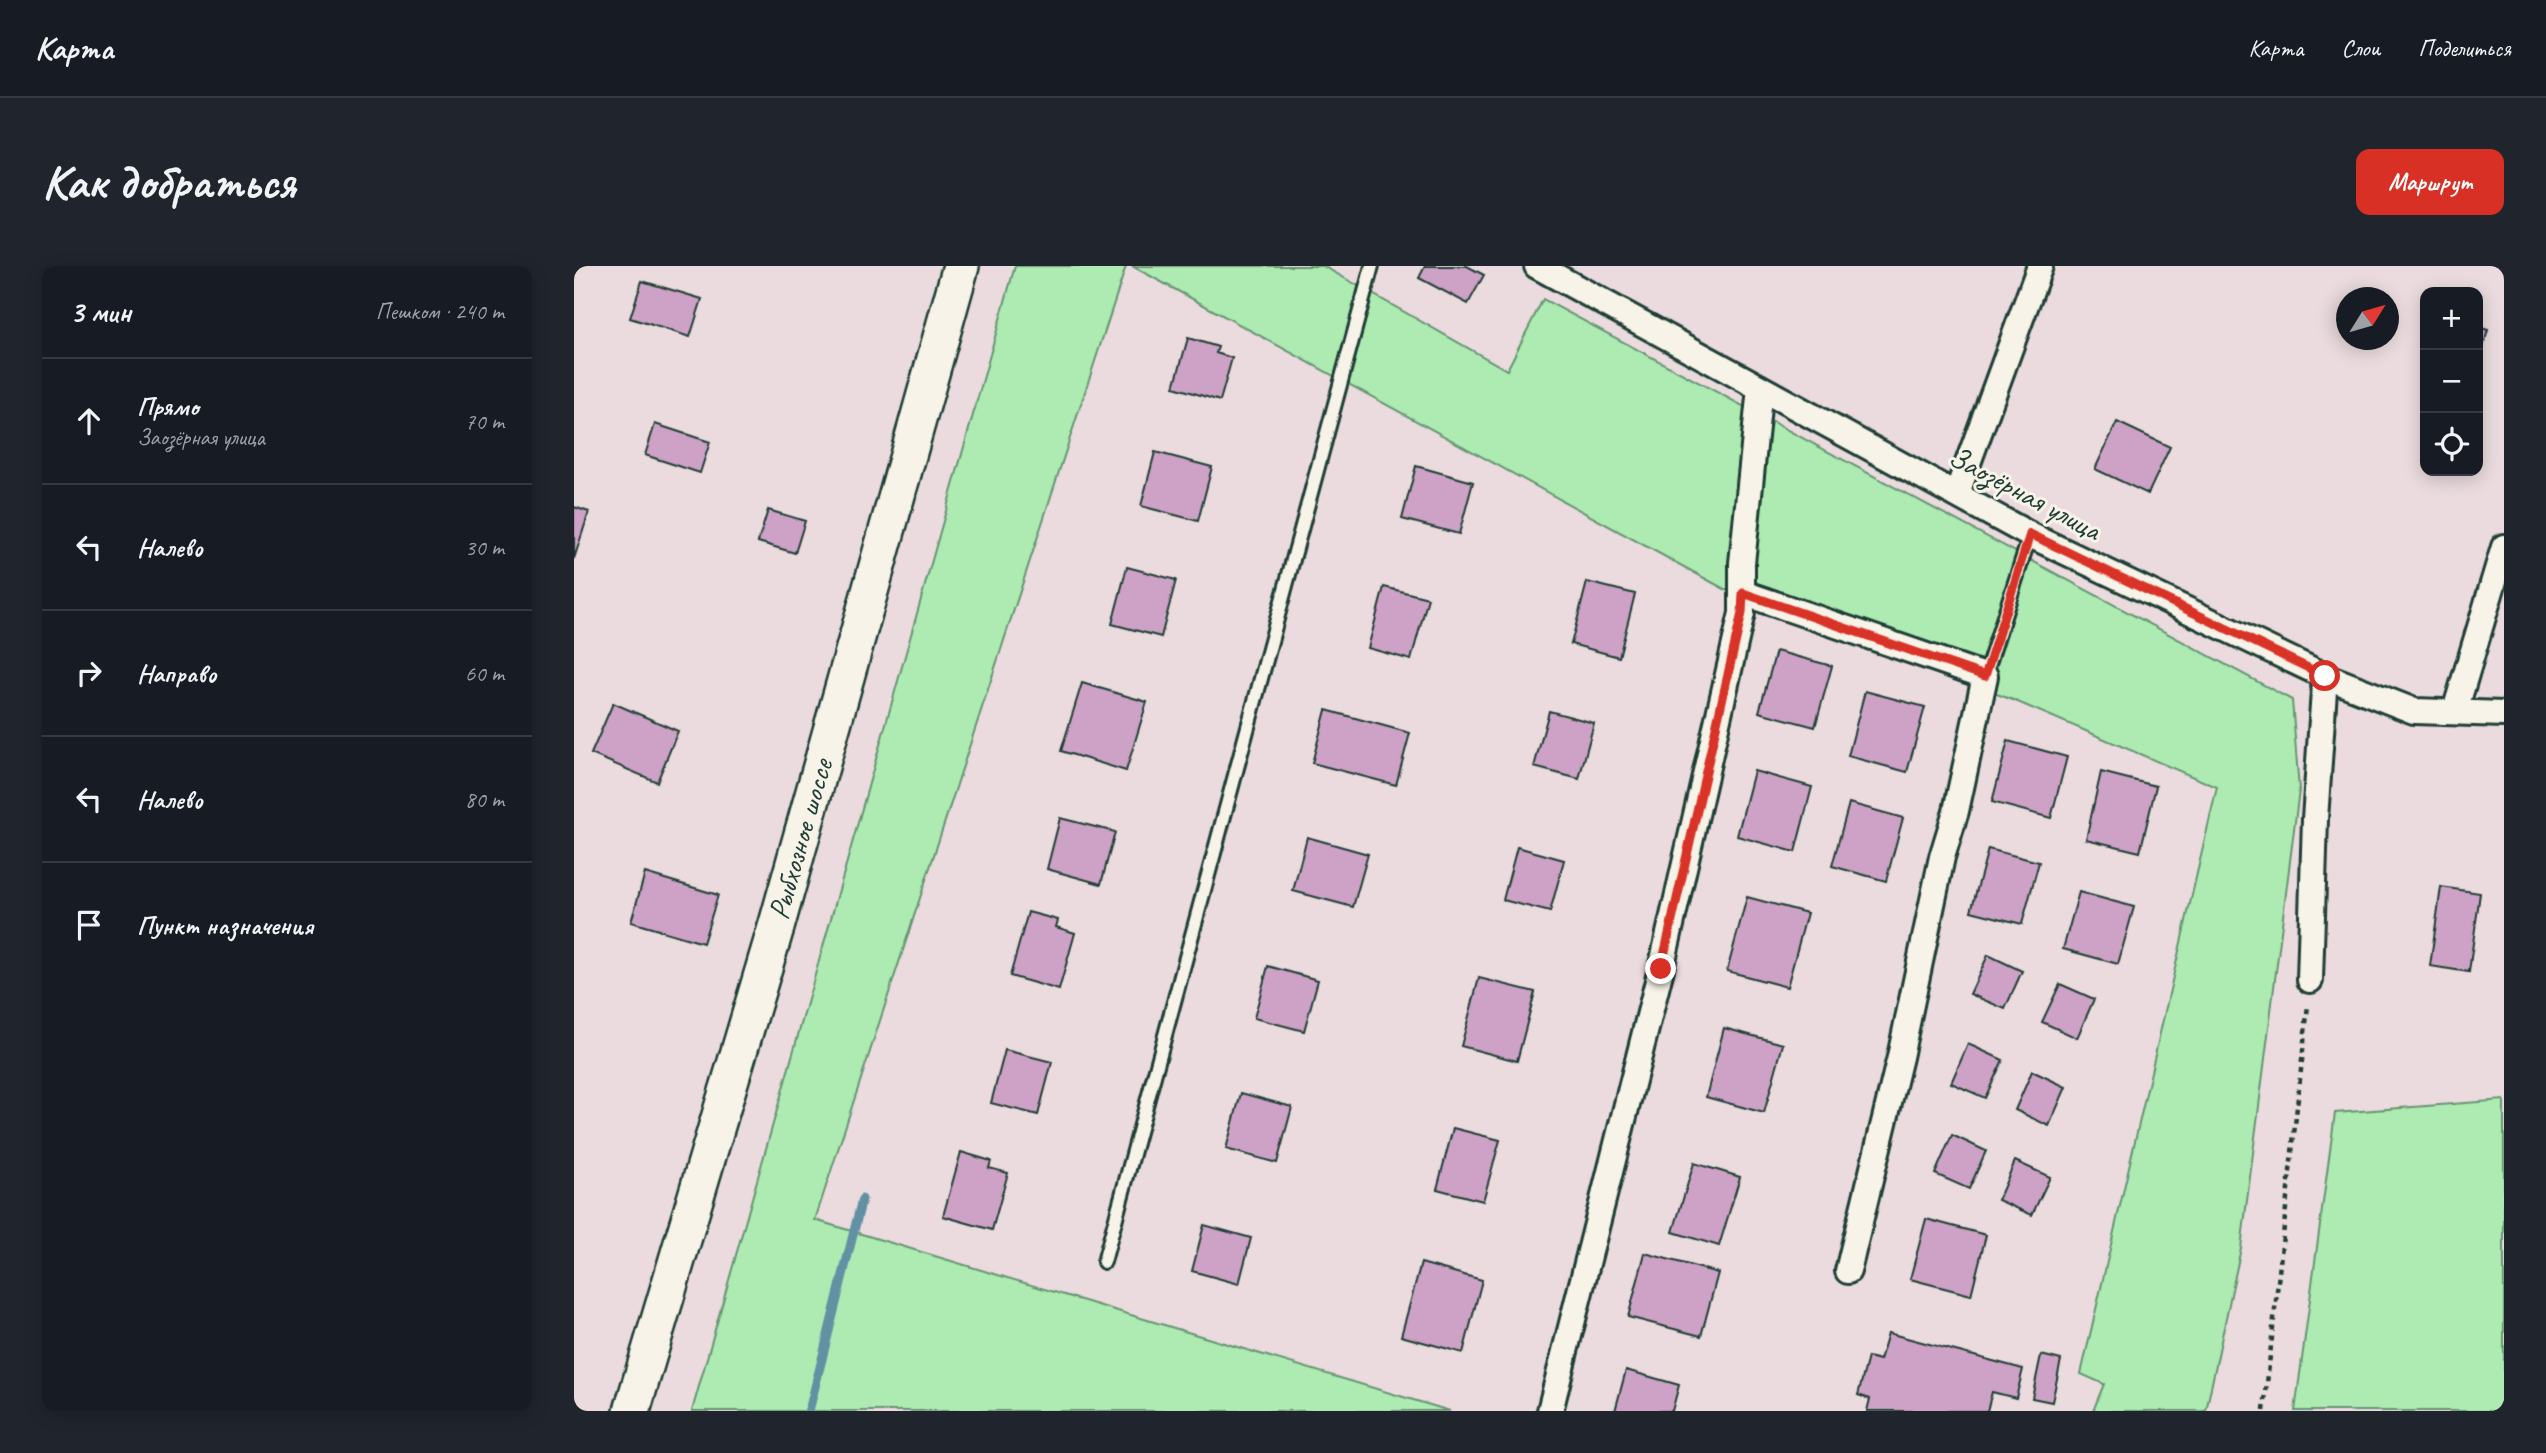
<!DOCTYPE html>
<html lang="ru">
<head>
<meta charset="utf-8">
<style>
	:root { --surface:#171b24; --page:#20242c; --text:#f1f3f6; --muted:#9ea1a6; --line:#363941; --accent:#d93025 }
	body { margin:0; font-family:Caveat,sans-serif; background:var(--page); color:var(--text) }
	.controls { position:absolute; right:21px; top:21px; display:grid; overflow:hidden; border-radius:14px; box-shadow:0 4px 18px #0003 }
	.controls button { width:63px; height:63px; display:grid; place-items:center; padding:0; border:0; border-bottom:2px solid var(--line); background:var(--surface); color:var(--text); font:35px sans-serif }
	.compass { position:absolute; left:1762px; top:21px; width:63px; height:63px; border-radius:50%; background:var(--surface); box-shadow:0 4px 18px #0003; rotate:53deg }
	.stop { position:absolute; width:21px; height:21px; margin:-16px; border:5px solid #d93025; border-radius:50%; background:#fff }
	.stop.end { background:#d93025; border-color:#fff; box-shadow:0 2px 7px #0008 }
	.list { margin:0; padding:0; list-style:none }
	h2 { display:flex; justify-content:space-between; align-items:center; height:91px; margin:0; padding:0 28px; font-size:30px }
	h2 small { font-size:23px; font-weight:400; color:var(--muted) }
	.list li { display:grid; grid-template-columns:46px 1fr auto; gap:21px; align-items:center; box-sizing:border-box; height:126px; padding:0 28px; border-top:2px solid var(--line) }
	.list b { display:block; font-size:26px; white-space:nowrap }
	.list p { margin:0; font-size:23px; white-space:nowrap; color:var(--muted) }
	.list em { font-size:23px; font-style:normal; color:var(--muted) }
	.icon { flex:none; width:38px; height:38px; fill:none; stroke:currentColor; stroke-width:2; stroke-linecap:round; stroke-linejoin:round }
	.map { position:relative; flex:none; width:1930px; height:1145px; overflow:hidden; border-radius:14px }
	header { display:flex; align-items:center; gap:42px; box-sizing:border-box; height:98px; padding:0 35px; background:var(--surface); border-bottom:2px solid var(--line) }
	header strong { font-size:33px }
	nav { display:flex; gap:38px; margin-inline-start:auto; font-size:24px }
	.intro { display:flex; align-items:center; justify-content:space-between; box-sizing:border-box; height:168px; padding:0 42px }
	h1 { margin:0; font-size:49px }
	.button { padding:18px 32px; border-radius:14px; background:var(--accent); color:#fff; font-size:24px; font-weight:700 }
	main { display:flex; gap:42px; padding:0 42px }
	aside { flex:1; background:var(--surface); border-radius:14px; box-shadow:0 4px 18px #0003 }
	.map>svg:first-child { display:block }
	.green { fill:#adebb2; stroke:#669473; stroke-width:2 }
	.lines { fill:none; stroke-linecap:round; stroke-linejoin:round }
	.stream { stroke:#6291a4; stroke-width:9 }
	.building { fill:#cea2c6; stroke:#1f3d34; stroke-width:2 }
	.lane-casing { stroke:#1f3d34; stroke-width:18 }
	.street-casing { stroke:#1f3d34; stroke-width:30 }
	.secondary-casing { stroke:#1f3d34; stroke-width:40 }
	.path { stroke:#1f3d34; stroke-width:4.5; stroke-dasharray:5 5; stroke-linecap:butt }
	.lane { stroke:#f7f3e8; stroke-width:12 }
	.street { stroke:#f7f3e8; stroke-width:24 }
	.secondary { stroke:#f7f3e8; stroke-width:35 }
	.route { stroke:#d93025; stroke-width:9 }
	.labels { text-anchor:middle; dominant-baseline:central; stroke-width:6; stroke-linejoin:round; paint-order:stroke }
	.street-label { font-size:30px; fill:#1f3d34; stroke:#f7f3e8 }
</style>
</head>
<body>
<header>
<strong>Карта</strong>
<nav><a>Карта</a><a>Слои</a><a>Поделиться</a></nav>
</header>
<div class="intro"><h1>Как добраться</h1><a class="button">Маршрут</a></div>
<main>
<aside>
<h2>3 мин<small>Пешком · 240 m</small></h2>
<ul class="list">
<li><svg class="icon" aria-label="ahead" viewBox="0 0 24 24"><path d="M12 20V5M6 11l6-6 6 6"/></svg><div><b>Прямо</b><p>Заозёрная улица</p></div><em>70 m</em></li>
<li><svg class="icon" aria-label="left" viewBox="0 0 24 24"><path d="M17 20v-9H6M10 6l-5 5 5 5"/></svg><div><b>Налево</b></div><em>30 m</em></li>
<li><svg class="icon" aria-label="right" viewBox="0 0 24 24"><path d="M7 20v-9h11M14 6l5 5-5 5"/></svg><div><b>Направо</b></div><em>60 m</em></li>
<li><svg class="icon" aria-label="left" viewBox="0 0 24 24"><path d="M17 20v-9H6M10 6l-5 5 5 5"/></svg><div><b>Налево</b></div><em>80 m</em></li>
<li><svg class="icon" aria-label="arrive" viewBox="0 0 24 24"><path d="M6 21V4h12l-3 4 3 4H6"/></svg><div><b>Пункт назначения</b></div></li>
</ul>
</aside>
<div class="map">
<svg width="1930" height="1145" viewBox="0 0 1930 1145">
	<rect width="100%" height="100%" fill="#ebdbde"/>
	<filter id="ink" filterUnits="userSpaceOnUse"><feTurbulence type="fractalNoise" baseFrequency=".0143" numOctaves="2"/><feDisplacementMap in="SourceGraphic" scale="14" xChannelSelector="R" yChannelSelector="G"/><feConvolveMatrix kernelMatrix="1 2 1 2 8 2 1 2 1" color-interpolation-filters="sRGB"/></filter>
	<g filter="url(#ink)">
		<g class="green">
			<path d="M441 0H552L241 954 876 1145H118Z"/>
			<path d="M558 0H749L933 104 969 33 1718 434 1725 524 1667 982 1632 1145H1519L1530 1118 1507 1108 1643 521 1439 434 1176 337Z"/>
			<path d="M1930 834V1145H1721L1761 847Z"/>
		</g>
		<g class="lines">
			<path class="stream" d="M235 1145 288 933"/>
		</g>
		<g class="building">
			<path d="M851 0H893L910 9 894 38 845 12Z"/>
			<path d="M68 15 128 33 116 71 56 52Z"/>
			<path d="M1904 61 1914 64 1904 99Z"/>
			<path d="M614 72 644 81 642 87 658 92 646 135 600 121Z"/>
			<path d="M1543 156 1596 181 1574 228 1521 203Z"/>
			<path d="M81 158 136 176 126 207 71 189Z"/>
			<path d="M581 186 638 201 624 255 567 240Z"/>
			<path d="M842 200 899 216 885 268 828 253Z"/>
			<path d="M0 241 15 246 0 293Z"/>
			<path d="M194 244 231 255 221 287 184 276Z"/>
			<path d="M553 301 602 314 587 371 538 358Z"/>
			<path d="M1013 316 1061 328 1045 391 997 378Z"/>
			<path d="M810 321 854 332 837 394 794 382Z"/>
			<path d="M1202 385 1258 400 1241 461 1185 446Z"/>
			<path d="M508 417 573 436 552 505 487 485Z"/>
			<path d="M1291 425 1351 441 1333 506 1274 490Z"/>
			<path d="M39 437 104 465 83 516 17 488Z"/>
			<path d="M752 444 836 467 822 519 738 497Z"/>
			<path d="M975 445 1020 457 1005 513 960 501Z"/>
			<path d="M1434 475 1493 491 1477 552 1418 536Z"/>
			<path d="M1180 505 1238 521 1221 586 1163 570Z"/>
			<path d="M1527 506 1582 520 1566 586 1512 573Z"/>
			<path d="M1275 537 1329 552 1312 615 1258 600Z"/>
			<path d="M486 552 541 566 527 618 473 603Z"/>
			<path d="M733 571 794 588 779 641 719 625Z"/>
			<path d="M943 581 990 594 976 646 929 634Z"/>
			<path d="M1414 583 1465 596 1448 658 1397 645Z"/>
			<path d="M71 607 144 629 129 677 57 656Z"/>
			<path d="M1867 621 1906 627 1895 706 1856 700Z"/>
			<path d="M1505 626 1560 641 1544 698 1489 683Z"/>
			<path d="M1173 631 1233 647 1213 721 1153 705Z"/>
			<path d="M454 646 484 654 482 661 501 667 485 724 436 710Z"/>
			<path d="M1414 689 1448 705 1431 743 1396 728Z"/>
			<path d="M694 700 744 714 730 765 680 752Z"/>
			<path d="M905 712 961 726 943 795 887 780Z"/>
			<path d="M1486 718 1520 733 1503 772 1468 756Z"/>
			<path d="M1150 762 1209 778 1190 847 1132 831Z"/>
			<path d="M1394 778 1429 794 1411 832 1377 817Z"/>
			<path d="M431 784 478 796 464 849 417 837Z"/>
			<path d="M1458 805 1492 821 1475 860 1441 844Z"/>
			<path d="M667 827 718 841 703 897 652 883Z"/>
			<path d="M879 862 926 874 909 935 863 923Z"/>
			<path d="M1378 869 1412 885 1395 923 1361 908Z"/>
			<path d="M387 886 417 895 415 902 434 907 418 964 369 950Z"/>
			<path d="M1441 895 1476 911 1458 949 1424 934Z"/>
			<path d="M1120 897 1166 911 1145 980 1099 966Z"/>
			<path d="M1352 953 1412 969 1397 1029 1336 1013Z"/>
			<path d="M630 959 677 972 665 1018 618 1005Z"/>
			<path d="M1071 987 1144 1007 1127 1070 1054 1051Z"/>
			<path d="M847 997 908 1014 889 1087 827 1070Z"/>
			<path d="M1314 1067 1449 1103 1442 1132 1418 1126 1413 1145H1293L1296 1133 1284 1129 1294 1091 1306 1094Z"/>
			<path d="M1467 1089 1487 1094 1478 1136 1458 1132Z"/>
			<path d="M1052 1104 1105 1119 1098 1145H1041Z"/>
		</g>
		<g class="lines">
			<defs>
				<g id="lane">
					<path d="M1411 410 1456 269"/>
					<path d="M530 996 798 0"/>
				</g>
				<g id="street">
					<path d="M963 0 1456 269 1751 410 1840 445 1930 448"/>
					<path d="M1383 227 1466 0"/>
					<path d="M1169 327 1411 410 1382 545 1368 591 1326 791 1274 1005"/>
					<path d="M1881 445 1930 281"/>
					<path d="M1736 714 1741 553 1751 410"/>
					<path d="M976 1145 1087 703 1168 347V297L1186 122"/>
				</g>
				<path id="secondary" d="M58 1145 203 658 387 0"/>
			</defs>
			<use href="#lane" class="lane-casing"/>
			<use href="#street" class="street-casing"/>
			<use href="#secondary" class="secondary-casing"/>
			<path class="path" d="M1690 1145 1734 739"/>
			<use href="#lane" class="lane"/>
			<use href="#street" class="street"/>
			<use href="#secondary" class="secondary"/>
		</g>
	</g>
	<g class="lines" filter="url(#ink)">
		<path class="route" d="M1087 703 1168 347 1169 327 1411 410 1456 268 1751 410"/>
	</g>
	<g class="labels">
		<g class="street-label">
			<text transform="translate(1451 227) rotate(28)">Заозёрная улица</text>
			<text transform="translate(226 573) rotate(-74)">Рыбхозное шоссе</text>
		</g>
	</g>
</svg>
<div class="controls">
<button>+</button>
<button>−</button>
<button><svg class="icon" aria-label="locate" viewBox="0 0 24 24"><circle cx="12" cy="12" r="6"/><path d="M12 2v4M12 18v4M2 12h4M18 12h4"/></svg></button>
</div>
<svg class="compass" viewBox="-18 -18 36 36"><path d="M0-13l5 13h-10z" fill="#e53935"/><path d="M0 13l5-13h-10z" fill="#9ea1a6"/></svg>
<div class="stop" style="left:1751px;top:410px"></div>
<div class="stop end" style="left:1087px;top:703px"></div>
</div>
</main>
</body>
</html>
